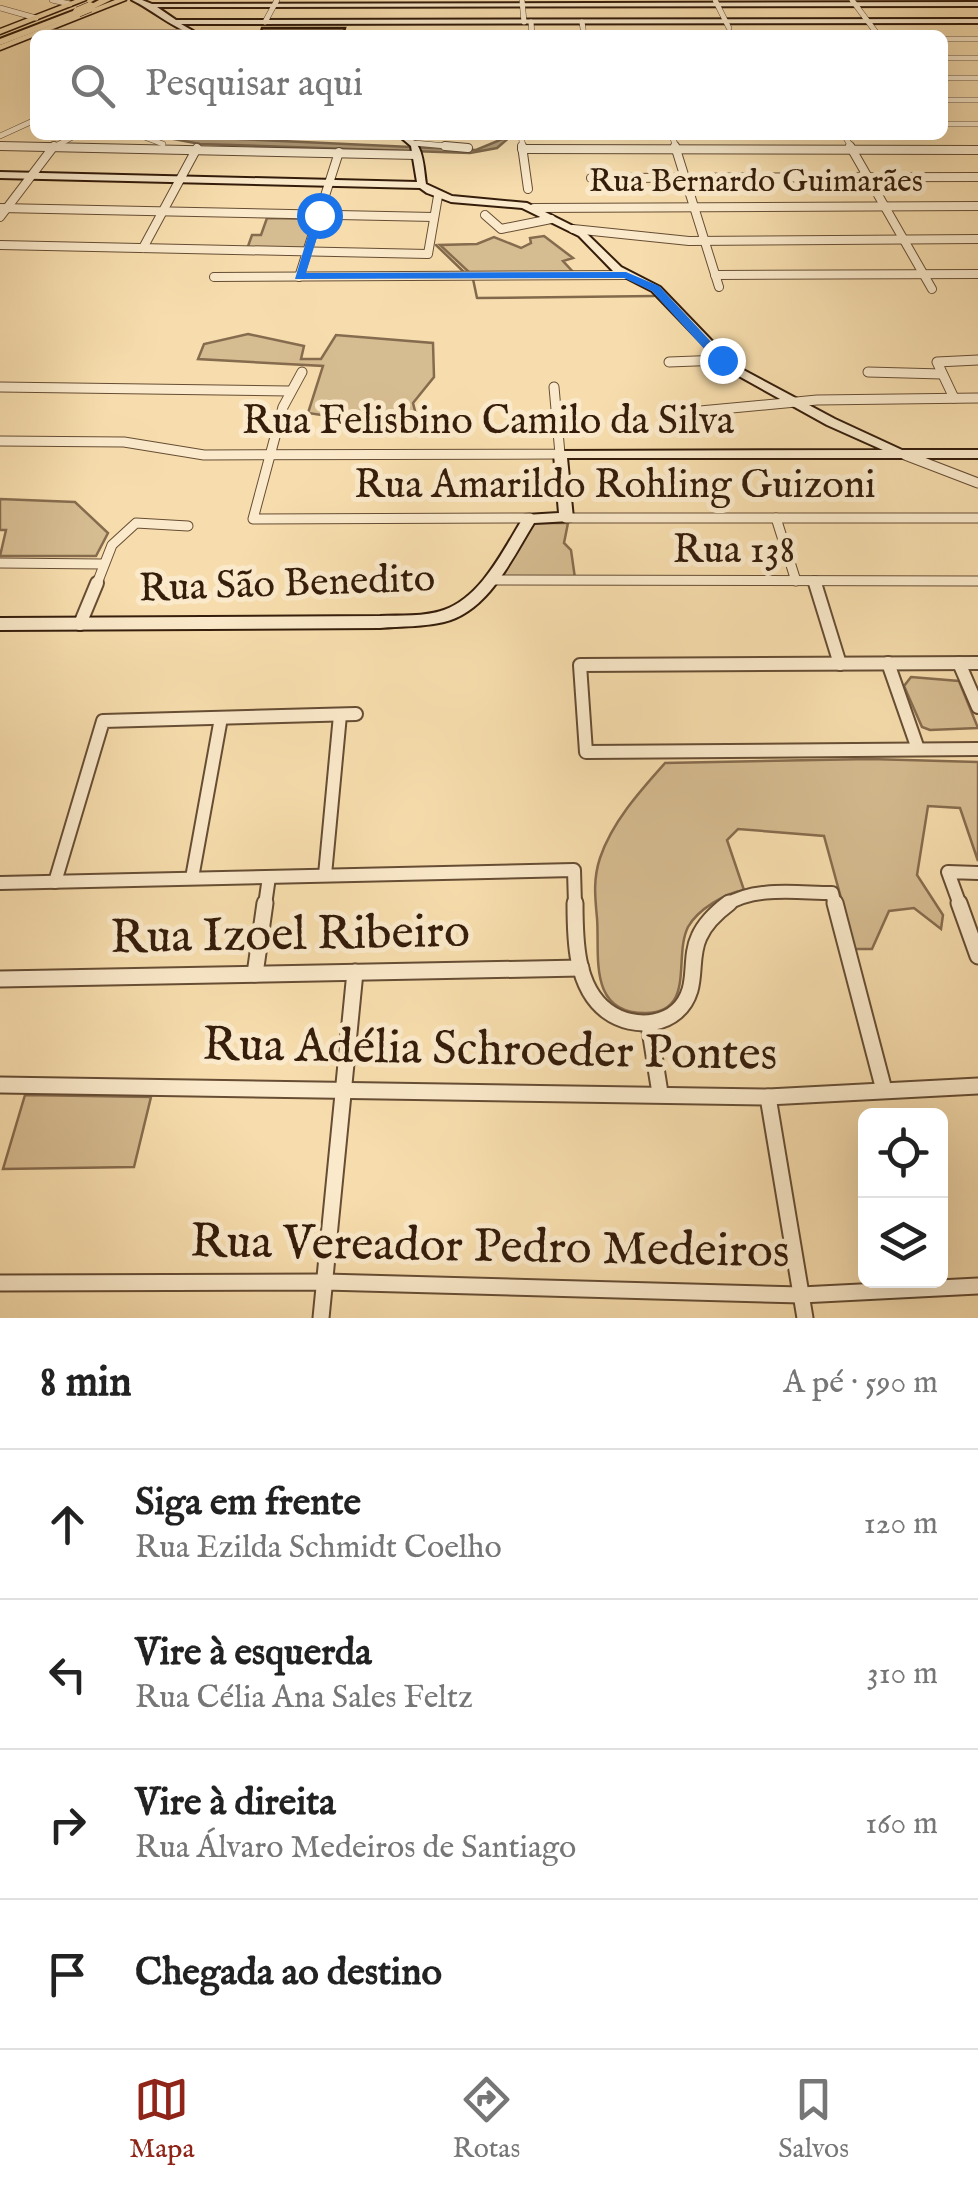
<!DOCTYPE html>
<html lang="pt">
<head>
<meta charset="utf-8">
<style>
	:root { --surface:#fff; --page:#f2f2f2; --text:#222; --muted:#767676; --line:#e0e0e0; --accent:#8f2418 }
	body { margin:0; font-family:"IM FELL English",serif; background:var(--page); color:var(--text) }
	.controls { position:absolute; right:30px; bottom:30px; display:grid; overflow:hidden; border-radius:15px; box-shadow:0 10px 40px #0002 }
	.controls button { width:90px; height:90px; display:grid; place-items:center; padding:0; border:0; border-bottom:2px solid var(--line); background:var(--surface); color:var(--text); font:50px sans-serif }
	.stop { position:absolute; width:30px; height:30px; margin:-22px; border:8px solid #1a73e8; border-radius:50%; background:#fff }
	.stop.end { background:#1a73e8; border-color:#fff; box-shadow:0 2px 10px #0008 }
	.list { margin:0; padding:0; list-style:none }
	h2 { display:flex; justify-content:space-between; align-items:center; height:130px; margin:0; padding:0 40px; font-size:42px }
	h2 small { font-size:32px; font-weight:400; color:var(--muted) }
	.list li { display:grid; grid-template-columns:65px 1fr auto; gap:30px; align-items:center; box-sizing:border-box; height:150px; padding:0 40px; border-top:2px solid var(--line) }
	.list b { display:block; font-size:38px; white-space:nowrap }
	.list p { margin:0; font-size:32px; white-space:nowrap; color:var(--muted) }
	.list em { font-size:32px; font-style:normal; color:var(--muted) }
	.icon { flex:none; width:55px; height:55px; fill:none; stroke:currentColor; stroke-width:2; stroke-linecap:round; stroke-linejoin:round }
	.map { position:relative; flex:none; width:978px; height:1318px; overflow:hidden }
	.search { position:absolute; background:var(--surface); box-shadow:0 10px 40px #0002; left:30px; right:30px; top:30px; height:110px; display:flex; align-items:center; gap:25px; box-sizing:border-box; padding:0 35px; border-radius:15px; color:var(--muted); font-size:38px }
	.sheet { height:730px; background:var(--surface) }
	nav { display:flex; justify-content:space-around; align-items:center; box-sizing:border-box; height:140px; border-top:2px solid var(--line); background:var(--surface); font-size:28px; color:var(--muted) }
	nav a { display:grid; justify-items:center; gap:5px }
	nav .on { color:var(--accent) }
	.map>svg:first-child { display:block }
	.green { fill:#d6bc91; stroke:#866c4e; stroke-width:2.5 }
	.water { fill:#b59c76; stroke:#82694b; stroke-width:2.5 }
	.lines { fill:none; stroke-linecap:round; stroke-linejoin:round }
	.stream { stroke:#82694b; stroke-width:2.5 }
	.building { fill:#9a815f; stroke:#351d0b; stroke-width:2.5 }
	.street-far4-casing { stroke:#664d34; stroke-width:6 }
	.street-far3-casing { stroke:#664d34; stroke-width:10 }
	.street-far2-casing { stroke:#664d34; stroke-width:11 }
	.street-far1-casing { stroke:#664d34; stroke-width:16 }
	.street-casing { stroke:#664d34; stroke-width:19 }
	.secondary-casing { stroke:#351d0b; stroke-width:4 }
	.primary-casing { stroke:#351d0b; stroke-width:3 }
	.highway-casing { stroke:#351d0b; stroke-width:4 }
	.street-far4 { stroke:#fae9ca; stroke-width:5 }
	.street-far3 { stroke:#fae9ca; stroke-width:8 }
	.street-far2 { stroke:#fae9ca; stroke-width:9 }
	.street-far1 { stroke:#fae9ca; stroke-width:12 }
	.street { stroke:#fae9ca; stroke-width:15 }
	.secondary { fill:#fae9ca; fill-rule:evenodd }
	.primary { fill:#f7ddad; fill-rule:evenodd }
	.highway { fill:#f7ddad; fill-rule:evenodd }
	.highway-bridge-casing { stroke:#351d0b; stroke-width:11; stroke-linecap:butt }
	.highway-bridge { stroke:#f7ddad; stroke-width:10 }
	.route { fill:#1a73e8 }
	.labels { text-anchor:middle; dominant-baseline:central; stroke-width:10; stroke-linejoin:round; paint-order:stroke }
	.far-street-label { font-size:32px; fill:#351d0b; stroke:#fae9ca }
	.street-label { font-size:40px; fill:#351d0b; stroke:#fae9ca }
	.near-street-label { font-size:48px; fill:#351d0b; stroke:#fae9ca }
</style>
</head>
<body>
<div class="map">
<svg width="978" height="1318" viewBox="0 0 978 1318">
	<rect width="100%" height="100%" fill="#f7ddad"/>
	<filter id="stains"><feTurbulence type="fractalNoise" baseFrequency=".002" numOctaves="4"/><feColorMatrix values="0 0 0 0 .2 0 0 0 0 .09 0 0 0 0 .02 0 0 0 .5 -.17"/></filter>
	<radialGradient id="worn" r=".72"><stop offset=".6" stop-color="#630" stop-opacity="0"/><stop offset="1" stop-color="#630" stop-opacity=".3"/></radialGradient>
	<g class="green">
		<path d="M267 218 315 219 305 250 247 249 252 235H261Z"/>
		<path d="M544 236 573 258 563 261 575 274H471L440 245 477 244 494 237 521 248 531 243 530 238Z"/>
		<path d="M248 334 304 346 301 359H321L336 335 433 343 434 377 413 403 417 419 415 430 393 429 394 415 342 418 308 413 323 366 198 359 204 344Z"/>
		<path d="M0 499 75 502 108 533 96 556H0L6 530H0Z"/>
		<path d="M533 523H568L564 543 571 550 575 578H502Z"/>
		<path d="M911 677 959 681 978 728 930 730 922 727 904 686Z"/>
		<path d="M870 759 978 762V861L960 808 928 806 917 875 943 915 941 929 914 908 889 911 872 949H855L824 836 738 829 727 840 744 890C726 893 698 909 688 927 673 957 696 1012 646 1013 587 1014 600 954 597 918 595 897 593 879 600 858 612 822 640 791 665 763Z"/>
		<path d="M25 1095 151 1097 134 1167 3 1169Z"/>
	</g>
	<path class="water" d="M153 135 476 150 512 135 497 148 470 153 200 144Z"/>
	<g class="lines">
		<g class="stream">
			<path d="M436 245 466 274"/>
			<path d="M473 279 477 298 654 296"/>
		</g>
	</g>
	<path class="building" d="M262 28H345L343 35H260Z"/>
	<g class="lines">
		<defs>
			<g id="street-far4">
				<path d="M52 0 70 4"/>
				<path d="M522 0 524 22"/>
				<path d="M715 0 729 28"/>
				<path d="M852 0 878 35"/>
				<path d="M0 8 36 18"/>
				<path d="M265 22 277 0"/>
				<path d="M531 22 532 35"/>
				<path d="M582 22 584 35"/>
				<path d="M42 32H189L188 35"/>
				<path d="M943 39H978"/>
				<path d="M943 58H978"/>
				<path d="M943 78H978"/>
				<path d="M943 100H978"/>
				<path d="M943 124H978"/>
				<path d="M139 135 163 144"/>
				<path d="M521 135 523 148"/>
				<path d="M672 135 676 148"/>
				<path d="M844 135 852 148"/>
				<path d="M0 136 35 120"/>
				<path d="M414 143 468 148"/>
				<path d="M0 146 108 148"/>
				<path d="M52 148 76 135"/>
			</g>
			<g id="street-far3">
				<path d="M0 146 417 155"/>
				<path d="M445 146 468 148"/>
				<path d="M522 146 528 189"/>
				<path d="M675 146 719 287"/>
				<path d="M850 146 932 289"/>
				<path d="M522 149 978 150"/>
				<path d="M591 178 978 177"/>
				<path d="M0 208 434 217"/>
				<path d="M534 208 978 206"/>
				<path d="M485 215 501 229 551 219"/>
				<path d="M0 217 54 146"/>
				<path d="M573 229 689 241 978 239"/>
				<path d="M0 245 428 254 438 196"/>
				<path d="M143 248 197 148"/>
				<path d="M715 275 978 274"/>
				<path d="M214 277 626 275"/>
				<path d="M299 277 339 152"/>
			</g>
			<g id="street-far2">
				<path d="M669 362 722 360"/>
				<path d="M302 372 283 407 253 519 530 518"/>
				<path d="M868 372 942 374"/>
				<path d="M0 387 289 391"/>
				<path d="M954 398 937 362 978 360"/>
				<path d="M700 411 817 400 978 398"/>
				<path d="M0 441 124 442 204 455 560 454 554 387"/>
				<path d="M905 455 978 483"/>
				<path d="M566 518H978"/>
				<path d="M776 518 796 581"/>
				<path d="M0 563 103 564"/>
				<path d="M491 580 978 581"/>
				<path d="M814 581 815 586"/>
				<path d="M96 586 112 545 136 523 188 526"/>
			</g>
			<g id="street-far1">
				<path d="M815 583 840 664"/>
				<path d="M80 624 97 583"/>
				<path d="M888 663 918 749"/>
				<path d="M959 663 978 707"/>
				<path d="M978 663 580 665 586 752 978 749"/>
				<path d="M325 875 340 715"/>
				<path d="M192 878 221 718"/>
				<path d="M55 882 103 721 356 714"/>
				<path d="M0 883 574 870 575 905"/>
				<path d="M265 905 269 877"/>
				<path d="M726 905C755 886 798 893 832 893L835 905"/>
				<path d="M960 905 948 872 978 873"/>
			</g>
			<g id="street">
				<path d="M575 903C575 938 575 987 607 1011 634 1031 679 1027 690 990 695 973 691 954 699 937 705 923 717 912 729 903"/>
				<path d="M835 903 884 1090"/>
				<path d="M959 903 978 956"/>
				<path d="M255 974 265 903"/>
				<path d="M0 979 581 968"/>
				<path d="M649 1024 660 1093"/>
				<path d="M0 1085 768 1097 978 1086"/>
				<path d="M768 1097 805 1318"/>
				<path d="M0 1283 325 1282 801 1295 978 1286"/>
				<path d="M321 1318 355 972"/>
			</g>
			<g id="secondary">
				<path d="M132 0H142L152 4 978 2V6L157 7 176 20 978 19V23L181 24 200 35C182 35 151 9 132 0Z"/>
				<path d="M398 135C424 135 423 164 426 184L452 196 527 203 585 232 621 267 660 287 736 366 835 419 902 450H978V458H567L573 518 571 521 534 523C512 558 489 611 444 622 424 627 401 626 380 628L0 630V618L380 616C400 615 425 617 444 610 483 596 504 548 525 515L559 513 554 454 556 451 883 450 827 425 728 370 652 291 613 271 579 236 522 208 451 202 427 193 420 188 0 178V172L417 182 411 146Z"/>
			</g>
			<g id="primary">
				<path d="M75 0H86L0 34V29Z"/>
				<path d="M115 0H126L0 50V45Z"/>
			</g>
			<g id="highway">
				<path d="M99 0H111L93 9 86 7Z"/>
				<path d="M78 9 81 14 0 45V39Z"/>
			</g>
		</defs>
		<use href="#street-far4" class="street-far4-casing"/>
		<use href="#street-far3" class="street-far3-casing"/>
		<use href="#street-far2" class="street-far2-casing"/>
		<use href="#street-far1" class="street-far1-casing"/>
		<use href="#street" class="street-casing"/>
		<use href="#secondary" class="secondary-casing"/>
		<use href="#primary" class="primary-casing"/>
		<use href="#highway" class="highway-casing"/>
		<use href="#street-far4" class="street-far4"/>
		<use href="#street-far3" class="street-far3"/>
		<use href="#street-far2" class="street-far2"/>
		<use href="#street-far1" class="street-far1"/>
		<use href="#street" class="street"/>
		<use href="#secondary" class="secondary"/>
		<use href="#primary" class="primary"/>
		<use href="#highway" class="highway"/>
		<defs>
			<path id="highway-bridge" d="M78 12 90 7"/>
		</defs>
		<use href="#highway-bridge" class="highway-bridge-casing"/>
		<use href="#highway-bridge" class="highway-bridge"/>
	</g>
	<path class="route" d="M319 212 324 215 306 273 626 272 659 286 728 360 717 363 652 291 624 278 295 279 314 215Z"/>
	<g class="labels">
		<g class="far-street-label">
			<text x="756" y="182">Rua Bernardo Guimarães</text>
		</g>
		<g class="street-label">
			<text x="488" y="422">Rua Felisbino Camilo da Silva</text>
			<text x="615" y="486">Rua Amarildo Rohling Guizoni</text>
			<text x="734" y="551">Rua 138</text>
			<text transform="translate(287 585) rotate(-2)">Rua São Benedito</text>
		</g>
		<g class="near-street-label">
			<text transform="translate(290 936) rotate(-1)">Rua Izoel Ribeiro</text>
			<text transform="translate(490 1051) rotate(1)">Rua Adélia Schroeder Pontes</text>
			<text transform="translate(490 1248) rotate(1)">Rua Vereador Pedro Medeiros</text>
		</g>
	</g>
	<rect width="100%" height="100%" filter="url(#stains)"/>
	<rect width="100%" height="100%" fill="url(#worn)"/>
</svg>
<div class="controls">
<button><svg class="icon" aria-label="locate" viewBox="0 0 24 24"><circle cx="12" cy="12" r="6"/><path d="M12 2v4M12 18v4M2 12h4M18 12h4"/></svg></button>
<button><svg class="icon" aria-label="layers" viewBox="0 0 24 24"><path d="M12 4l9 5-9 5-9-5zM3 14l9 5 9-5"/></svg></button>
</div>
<div class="stop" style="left:319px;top:215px"></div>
<div class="stop end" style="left:722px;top:360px"></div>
<div class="search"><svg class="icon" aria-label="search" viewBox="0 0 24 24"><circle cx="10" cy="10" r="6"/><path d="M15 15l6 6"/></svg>Pesquisar aqui</div>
</div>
<section class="sheet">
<h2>8 min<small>A pé · 590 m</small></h2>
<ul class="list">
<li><svg class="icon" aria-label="ahead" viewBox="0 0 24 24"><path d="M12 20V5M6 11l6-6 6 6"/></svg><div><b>Siga em frente</b><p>Rua Ezilda Schmidt Coelho</p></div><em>120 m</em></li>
<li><svg class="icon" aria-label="left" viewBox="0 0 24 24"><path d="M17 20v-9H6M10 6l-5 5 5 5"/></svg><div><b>Vire à esquerda</b><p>Rua Célia Ana Sales Feltz</p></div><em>310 m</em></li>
<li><svg class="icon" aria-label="right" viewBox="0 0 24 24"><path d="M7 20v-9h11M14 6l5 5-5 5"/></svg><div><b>Vire à direita</b><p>Rua Álvaro Medeiros de Santiago</p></div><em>160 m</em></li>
<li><svg class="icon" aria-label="arrive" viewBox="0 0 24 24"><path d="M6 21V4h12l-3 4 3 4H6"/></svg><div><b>Chegada ao destino</b></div></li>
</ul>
</section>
<nav>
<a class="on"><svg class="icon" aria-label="map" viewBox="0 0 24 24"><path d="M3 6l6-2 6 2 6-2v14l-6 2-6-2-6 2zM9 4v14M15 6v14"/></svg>Mapa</a>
<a><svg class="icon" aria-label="directions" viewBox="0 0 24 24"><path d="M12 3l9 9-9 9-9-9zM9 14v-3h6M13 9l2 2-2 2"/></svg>Rotas</a>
<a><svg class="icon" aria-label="saved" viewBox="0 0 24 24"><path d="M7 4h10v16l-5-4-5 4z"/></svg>Salvos</a>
</nav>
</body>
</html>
